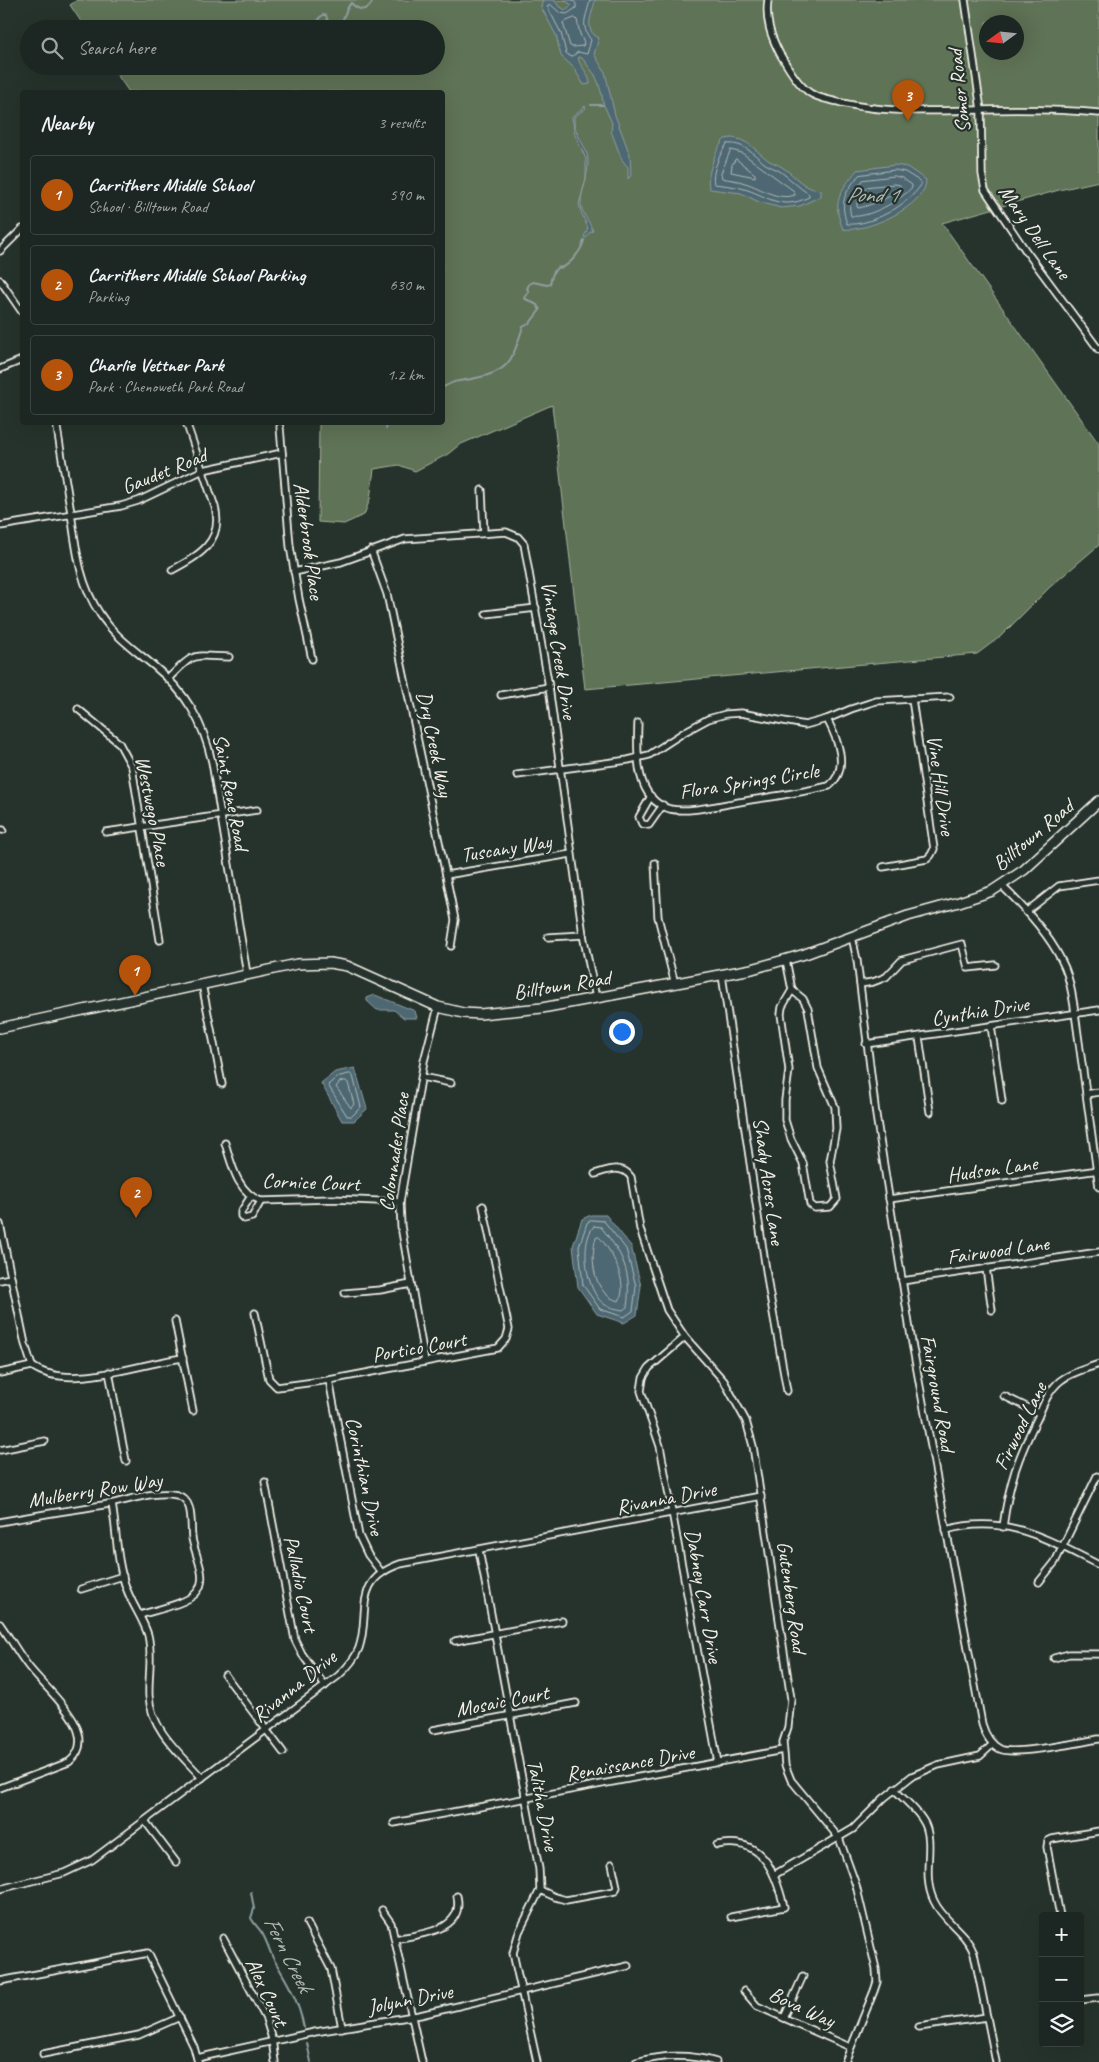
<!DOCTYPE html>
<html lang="en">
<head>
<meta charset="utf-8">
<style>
	:root { --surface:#1c2622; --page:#252e2a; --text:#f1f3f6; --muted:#a0a5a5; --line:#3a4340; --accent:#b45309 }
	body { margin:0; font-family:Caveat,sans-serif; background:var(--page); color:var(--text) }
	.controls { position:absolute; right:15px; bottom:15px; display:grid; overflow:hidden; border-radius:5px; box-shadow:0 5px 20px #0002 }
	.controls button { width:45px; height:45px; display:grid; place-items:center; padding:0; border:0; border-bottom:1px solid var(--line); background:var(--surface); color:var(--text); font:25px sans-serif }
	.compass { position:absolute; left:979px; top:15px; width:45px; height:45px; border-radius:50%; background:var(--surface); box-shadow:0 5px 20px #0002; rotate:255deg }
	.you { position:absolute; left:621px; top:1031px; width:18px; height:18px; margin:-12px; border:4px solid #fff; border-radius:50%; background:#1a73e8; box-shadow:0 0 0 8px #1a73e833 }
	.badge { display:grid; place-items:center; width:32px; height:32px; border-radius:50%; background:var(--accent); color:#fff; font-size:16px; font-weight:700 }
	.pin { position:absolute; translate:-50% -41px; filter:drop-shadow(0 1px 2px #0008) }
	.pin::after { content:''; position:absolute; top:26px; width:18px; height:15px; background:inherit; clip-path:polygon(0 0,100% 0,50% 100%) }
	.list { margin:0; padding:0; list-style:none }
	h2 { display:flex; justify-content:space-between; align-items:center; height:65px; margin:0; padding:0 20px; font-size:21px }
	h2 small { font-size:16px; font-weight:400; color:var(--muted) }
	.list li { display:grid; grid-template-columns:32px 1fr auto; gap:15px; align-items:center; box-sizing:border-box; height:80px; margin:0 10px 10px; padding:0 10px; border:1px solid var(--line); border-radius:5px }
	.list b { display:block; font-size:19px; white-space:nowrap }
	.list p { margin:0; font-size:16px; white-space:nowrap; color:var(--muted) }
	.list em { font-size:16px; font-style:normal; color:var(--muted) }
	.icon { flex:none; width:28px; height:28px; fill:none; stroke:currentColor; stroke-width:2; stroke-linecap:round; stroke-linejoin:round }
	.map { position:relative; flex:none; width:1099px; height:2062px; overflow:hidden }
	.search { position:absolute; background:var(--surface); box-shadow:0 5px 20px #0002; left:20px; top:20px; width:425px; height:55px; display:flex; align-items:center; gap:12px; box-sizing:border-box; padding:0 18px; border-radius:28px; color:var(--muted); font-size:19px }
	.panel { position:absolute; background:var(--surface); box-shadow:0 5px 20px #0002; left:20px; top:90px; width:425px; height:335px; border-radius:5px }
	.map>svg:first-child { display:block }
	.green { fill:#5e7356; stroke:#a9b29f; fill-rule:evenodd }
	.water { fill:#4d6772; stroke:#909ea1 }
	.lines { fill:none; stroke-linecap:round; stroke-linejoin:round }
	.shore { stroke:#b1bab9; stroke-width:1 }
	.stream { stroke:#909ea1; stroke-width:2 }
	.minor-casing { stroke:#f4f1e8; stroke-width:9 }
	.secondary-casing { stroke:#f4f1e8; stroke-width:12 }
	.minor { stroke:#26332d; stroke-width:5.5 }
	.secondary { stroke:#26332d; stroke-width:9 }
	.labels { text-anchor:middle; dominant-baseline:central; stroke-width:4.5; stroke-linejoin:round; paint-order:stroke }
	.street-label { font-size:21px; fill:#f4f1e8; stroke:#26332d }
	.water-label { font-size:22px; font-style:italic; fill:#b1bab9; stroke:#26332d }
</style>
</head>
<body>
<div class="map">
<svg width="1099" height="2062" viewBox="0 0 1099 2062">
	<rect width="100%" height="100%" fill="#26332d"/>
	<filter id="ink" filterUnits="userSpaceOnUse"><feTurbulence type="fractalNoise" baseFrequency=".02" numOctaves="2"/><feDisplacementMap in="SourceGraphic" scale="10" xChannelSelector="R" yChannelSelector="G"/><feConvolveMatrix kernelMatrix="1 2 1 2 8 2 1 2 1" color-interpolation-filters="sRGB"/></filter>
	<g filter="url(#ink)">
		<path class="green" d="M77 0H1099V181L1059 190 942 223 1099 444V545L1050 587 1001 636 977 654 585 689 552 405 459 445 448 454 415 471 399 465 374 469 370 499 364 515 344 524 318 522 319 423 442 422V92H129L111 66H436V29H86L70 5ZM986 22H1016V52H986Z"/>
		<g class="water">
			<path d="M543 0H554L558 5 565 10 572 5 564 0H595C593 13 582 30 599 38L594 54 605 72 615 115 630 155 631 175 628 179V167L622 160 611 131 612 123 603 103 602 95 598 82 595 75 582 58 578 57C579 67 589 71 590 84L584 85 573 67 561 56 556 35 541 7Z"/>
			<path d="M585 106 586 108 574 117C573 134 587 145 588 160 589 176 581 189 581 203 581 213 590 222 593 231L590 232 586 238 584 237 588 228 581 212 579 204 586 180V159L575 135 572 117Z"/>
			<path d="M732 138C748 139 757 152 768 160 772 163 778 164 782 167 796 176 804 190 821 190V196L800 206 781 208 759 202 741 193 710 189C704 180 717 145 725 139Z"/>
			<path d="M895 165 907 167 926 180C927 206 865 233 843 229 831 202 841 190 857 170Z"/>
			<path d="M375 995 415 1011 417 1018H404L394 1010H377L367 1001V998Z"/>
			<path d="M355 1068 367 1109 354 1121H342L321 1083 335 1072Z"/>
			<path d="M591 1215H606L631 1246 641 1286 637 1315 624 1323 597 1314 578 1287 573 1246 582 1219Z"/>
		</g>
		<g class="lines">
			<g class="shore">
				<path d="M573 0 576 4V8L567 14 560 13 550 4 547 6 561 33 566 53 571 57 578 52 587 54 591 40C579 24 587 17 590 0"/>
				<path d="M575 18 577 20 580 34 584 43 583 46 573 47 570 46 563 23Z"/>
				<path d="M727 144C742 142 753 153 764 163 769 167 776 168 781 172 791 179 799 188 809 194V197C779 212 768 195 741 188 732 186 723 185 714 184 711 173 720 153 727 144Z"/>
				<path d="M731 150 742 153 794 191 795 195C776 201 762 188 745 183 738 180 729 180 722 178L721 174Z"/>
				<path d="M736 159 755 174V177L731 172 732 165Z"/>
				<path d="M895 170 905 172 921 182V185C908 205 871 226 847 224 839 200 845 193 859 175Z"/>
				<path d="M895 176 902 178 912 185V187C902 200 867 219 851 216 847 200 853 193 863 180Z"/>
				<path d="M895 184 900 185 901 188C890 198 874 204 859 208L857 207V200L867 187Z"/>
				<path d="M350 1074 353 1076 361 1107 352 1116H347L328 1085 337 1077Z"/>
				<path d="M346 1081 348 1083 354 1104 351 1108 336 1087 340 1082Z"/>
				<path d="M592 1220 604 1221 626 1249 636 1286 633 1311 624 1317 600 1309 583 1285 579 1247 587 1223Z"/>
				<path d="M594 1226 601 1227C623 1255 632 1271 627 1307L623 1310C618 1309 609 1308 604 1304 586 1292 579 1242 594 1226Z"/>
				<path d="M599 1237C612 1250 629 1284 619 1301 594 1296 589 1259 596 1238Z"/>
			</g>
			<g class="stream">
				<path d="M317 29 319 18 323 15H326L330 29"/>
				<path d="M339 29C344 20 344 11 351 3 360 12 368 12 373 0"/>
				<path d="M591 105H603"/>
				<path d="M442 388C459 378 460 382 476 378 512 371 512 358 523 327L530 323 540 310 537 305 524 298 529 291 527 289 529 284 533 282 547 285 550 284C551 279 552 273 556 269 560 265 558 269 563 267 571 264 583 248 584 240"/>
				<path d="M386 429 388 422"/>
				<path d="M251 1892 254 1909 251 1918C254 1924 259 1928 262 1933 267 1941 269 1950 273 1958 287 1981 299 2001 304 2028"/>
				<path d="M307 2043 311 2062"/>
			</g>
			<defs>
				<g id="minor">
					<path d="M768 0C765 20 771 37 780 54 788 67 797 84 810 93 819 99 832 100 842 103 887 113 932 111 978 110 1018 109 1059 109 1099 113"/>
					<path d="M965 0 981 110 982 174 985 190 1026 251 1099 350"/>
					<path d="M0 251 22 229"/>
					<path d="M0 280 22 312"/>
					<path d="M0 369 22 360"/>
					<path d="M56 422C61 453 66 483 71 513 76 548 79 583 100 614 114 636 135 650 154 666 186 692 203 722 212 762L247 974"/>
					<path d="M280 427 290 546 299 599 312 659"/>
					<path d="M482 490 484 533"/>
					<path d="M0 526 121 506 138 501 203 470 282 453"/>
					<path d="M371 550 387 594 446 875 455 920 451 946"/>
					<path d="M172 570C198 556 224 542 215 507L186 422"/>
					<path d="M294 572 341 562 405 539 506 532 518 537 524 544 549 687 583 935 596 998"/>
					<path d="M486 614 536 608"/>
					<path d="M168 679C195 651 192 656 229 657"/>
					<path d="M501 695 549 687"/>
					<path d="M78 709 119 743 132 767 160 940"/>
					<path d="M638 723C637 752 634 799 670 809 688 813 720 805 739 802 769 797 799 793 829 786 850 769 838 740 827 719"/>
					<path d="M517 775 628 760 649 755 686 731 708 719 726 714 741 713 805 725 827 719 851 709 876 701 950 697"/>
					<path d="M651 796 639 817 642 824 649 825 663 805"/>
					<path d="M0 830H3"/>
					<path d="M106 832 257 810"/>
					<path d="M655 863 658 917 675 984"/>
					<path d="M883 867 927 859 931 855 934 849 912 699"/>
					<path d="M446 875 571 854"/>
					<path d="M1001 885C1024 907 1053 939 1065 968 1070 980 1072 993 1074 1006L1099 1187"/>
					<path d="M1026 912 1059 886 1099 880"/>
					<path d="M548 937 583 935"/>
					<path d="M852 937 857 960 876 1115 912 1343 982 1724C985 1734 990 1744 1000 1749 1014 1756 1080 1742 1099 1739"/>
					<path d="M786 960 792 990 782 1007 781 1014 789 1070 785 1100V1120L791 1139 803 1163 810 1204 815 1208 830 1207 837 1199 830 1161 836 1129 835 1107 818 1068 808 1009 803 999 792 990"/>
					<path d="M722 975 769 1290 787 1391"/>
					<path d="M202 984 222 1084"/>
					<path d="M860 984 873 982 886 977 902 960 962 944 968 968 995 965"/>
					<path d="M991 1026 1002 1101"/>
					<path d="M919 1037 930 1112"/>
					<path d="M866 1044 1099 1010"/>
					<path d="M422 1077 451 1083"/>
					<path d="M1086 1094 1099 1092"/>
					<path d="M225 1143C232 1165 237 1192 261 1201L332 1199 400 1202"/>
					<path d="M595 1174C608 1170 622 1164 631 1177L640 1229 667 1310 685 1337 724 1381 746 1421 753 1446 791 1699 788 1727 783 1742 785 1765 791 1780 839 1838 856 1885 876 1969 877 1982 874 1991 845 2062"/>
					<path d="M251 1196 241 1212V1216L244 1219 252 1217 261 1201"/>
					<path d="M889 1199 1099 1170"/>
					<path d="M0 1224 25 1344 32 1366"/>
					<path d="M986 1268 992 1310"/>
					<path d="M0 1280 11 1278"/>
					<path d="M902 1281 1099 1252"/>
					<path d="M345 1293 380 1290 411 1284"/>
					<path d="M255 1313 269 1379 277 1387 329 1380 498 1348 506 1339 509 1329 483 1206"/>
					<path d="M175 1321 193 1411"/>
					<path d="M685 1337 649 1368 643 1378 641 1391 660 1446 718 1763"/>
					<path d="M425 1362 401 1226 400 1202 424 1061 438 1007"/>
					<path d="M109 1372 126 1461"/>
					<path d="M0 1373 32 1366C68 1392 141 1363 183 1358"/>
					<path d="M329 1380 359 1536 368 1555 382 1573"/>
					<path d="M1004 1396 1039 1413"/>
					<path d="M0 1450 45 1441"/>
					<path d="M265 1482 295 1640 302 1654 325 1686"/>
					<path d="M112 1504C117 1532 116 1562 127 1590 133 1606 143 1619 148 1635 153 1656 148 1676 149 1696 151 1730 181 1754 202 1778"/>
					<path d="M0 1522C36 1515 73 1510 109 1504 130 1500 156 1490 177 1495 195 1500 190 1525 192 1538 194 1554 210 1578 196 1593 186 1604 155 1610 140 1615"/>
					<path d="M1003 1527C1009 1482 1018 1457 1038 1417 1043 1405 1049 1390 1060 1381 1071 1372 1086 1369 1099 1364"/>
					<path d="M946 1530C1006 1513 1048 1540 1099 1565"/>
					<path d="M479 1550 539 1869 540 1890 519 1932 513 1953 537 2062"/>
					<path d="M1039 1582 1055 1562 1097 1476"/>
					<path d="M81 1589 123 1576"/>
					<path d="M0 1624C10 1638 18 1653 28 1666 45 1689 104 1734 69 1762L0 1788"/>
					<path d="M455 1641 562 1621"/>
					<path d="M1054 1658 1069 1654H1099"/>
					<path d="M225 1675 283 1752"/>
					<path d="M433 1730 576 1703"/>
					<path d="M894 1789C904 1800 919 1811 925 1824 935 1846 921 1875 934 1901 943 1921 966 1932 974 1953L996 2062"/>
					<path d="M145 1821 176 1862"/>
					<path d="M394 1823 783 1750"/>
					<path d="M717 1845C761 1836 775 1869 784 1907L731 1917"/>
					<path d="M774 1875 853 1829 884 1798 912 1776 938 1765 980 1756 993 1744"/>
					<path d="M0 1889 64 1873 92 1860 338 1676C347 1668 355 1659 359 1648 371 1613 351 1581 400 1564L761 1496"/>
					<path d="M540 1890 555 1897 566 1900 615 1891 617 1887 612 1864"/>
					<path d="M382 1910 391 1923 422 2062"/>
					<path d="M1060 1916 1047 1847 1048 1841 1052 1839 1099 1831"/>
					<path d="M307 1923 331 1969 342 2028"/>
					<path d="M223 1938 266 2019 272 2039 275 2062"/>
					<path d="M395 1939C419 1934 465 1932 457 1896"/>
					<path d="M0 1981 148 1953 194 2047 198 2062"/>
					<path d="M744 1991 757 2006 850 2047"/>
					<path d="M1080 2000 1099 1998"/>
					<path d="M784 2018 803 1976"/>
					<path d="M919 2027 987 2017"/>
					<path d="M43 2054 139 2035 180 2017"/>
					<path d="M197 2058 315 2032 420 2015 628 1966"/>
					<path d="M636 2062C662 2055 690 2054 716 2062"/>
				</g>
				<path id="secondary" d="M0 1028 297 964 330 963 347 966 438 1007 463 1013 480 1014 542 1008 752 969 805 954 908 916 959 902 992 891 1024 870 1099 801"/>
			</defs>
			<use href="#minor" class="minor-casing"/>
			<use href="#secondary" class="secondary-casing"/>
			<use href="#minor" class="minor"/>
			<use href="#secondary" class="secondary"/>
		</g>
	</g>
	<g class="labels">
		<g class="street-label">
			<text transform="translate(959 91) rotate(-96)">Somer Road</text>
			<text transform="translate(1035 232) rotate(55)">Mary Dell Lane</text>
			<text transform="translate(164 471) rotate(-22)">Gaudet Road</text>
			<text transform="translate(309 541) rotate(82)">Alderbrook Place</text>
			<text transform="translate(559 650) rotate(81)">Vintage Creek Drive</text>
			<text transform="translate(435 744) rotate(78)">Dry Creek Way</text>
			<text transform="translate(749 781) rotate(-9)">Flora Springs Circle</text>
			<text transform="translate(941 785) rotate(82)">Vine Hill Drive</text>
			<text transform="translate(231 792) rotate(79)">Saint Rene Road</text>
			<text transform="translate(153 811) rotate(79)">Westwego Place</text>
			<text transform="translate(1033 835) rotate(-40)">Billtown Road</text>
			<text transform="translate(506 848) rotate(-9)">Tuscany Way</text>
			<text transform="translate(562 985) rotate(-9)">Billtown Road</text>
			<text transform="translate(980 1011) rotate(-9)">Cynthia Drive</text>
			<text transform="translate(394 1152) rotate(-82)">Colonnades Place</text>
			<text transform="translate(992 1169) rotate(-8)">Hudson Lane</text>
			<text transform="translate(769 1181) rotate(82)">Shady Acres Lane</text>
			<text transform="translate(311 1182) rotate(2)">Cornice Court</text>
			<text transform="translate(998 1250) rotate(-8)">Fairwood Lane</text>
			<text transform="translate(419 1347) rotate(-10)">Portico Court</text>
			<text transform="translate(938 1393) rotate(80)">Fairground Road</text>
			<text transform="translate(1020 1426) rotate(-64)">Firwood Lane</text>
			<text transform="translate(365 1476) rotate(78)">Corinthian Drive</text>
			<text transform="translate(95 1490) rotate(-9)">Mulberry Row Way</text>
			<text transform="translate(666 1498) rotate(-11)">Rivanna Drive</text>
			<text transform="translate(301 1584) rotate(78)">Palladio Court</text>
			<text transform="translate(704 1596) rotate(80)">Dabney Carr Drive</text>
			<text transform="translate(792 1597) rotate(82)">Gutenberg Road</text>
			<text transform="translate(294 1686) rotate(-39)">Rivanna Drive</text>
			<text transform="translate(502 1701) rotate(-11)">Mosaic Court</text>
			<text transform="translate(630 1763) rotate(-10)">Renaissance Drive</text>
			<text transform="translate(543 1805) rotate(79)">Talitha Drive</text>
			<text transform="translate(267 1992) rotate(65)">Alex Court</text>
			<text transform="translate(410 1999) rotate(-11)">Jolynn Drive</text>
			<text transform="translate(802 2007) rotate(25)">Bova Way</text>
		</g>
		<g class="water-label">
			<text x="872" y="195">Pond 1</text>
			<text transform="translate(288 1954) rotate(63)">Fern Creek</text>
		</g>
	</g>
</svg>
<div class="controls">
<button>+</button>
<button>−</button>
<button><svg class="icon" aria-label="layers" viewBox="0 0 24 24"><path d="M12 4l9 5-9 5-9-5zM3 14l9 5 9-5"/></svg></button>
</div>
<svg class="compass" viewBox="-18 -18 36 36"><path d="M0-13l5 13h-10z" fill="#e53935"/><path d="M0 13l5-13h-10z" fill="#a0a5a5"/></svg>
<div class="you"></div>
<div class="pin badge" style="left:135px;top:996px">1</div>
<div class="pin badge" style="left:136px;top:1218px">2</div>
<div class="pin badge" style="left:908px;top:121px">3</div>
<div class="search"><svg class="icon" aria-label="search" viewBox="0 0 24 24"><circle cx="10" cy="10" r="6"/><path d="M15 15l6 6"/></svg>Search here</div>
<section class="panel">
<h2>Nearby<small>3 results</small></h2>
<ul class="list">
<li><span class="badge">1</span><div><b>Carrithers Middle School</b><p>School · Billtown Road</p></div><em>590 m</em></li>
<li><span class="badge">2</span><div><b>Carrithers Middle School Parking</b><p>Parking</p></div><em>630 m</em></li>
<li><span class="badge">3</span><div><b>Charlie Vettner Park</b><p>Park · Chenoweth Park Road</p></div><em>1.2 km</em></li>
</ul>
</section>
</div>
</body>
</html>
